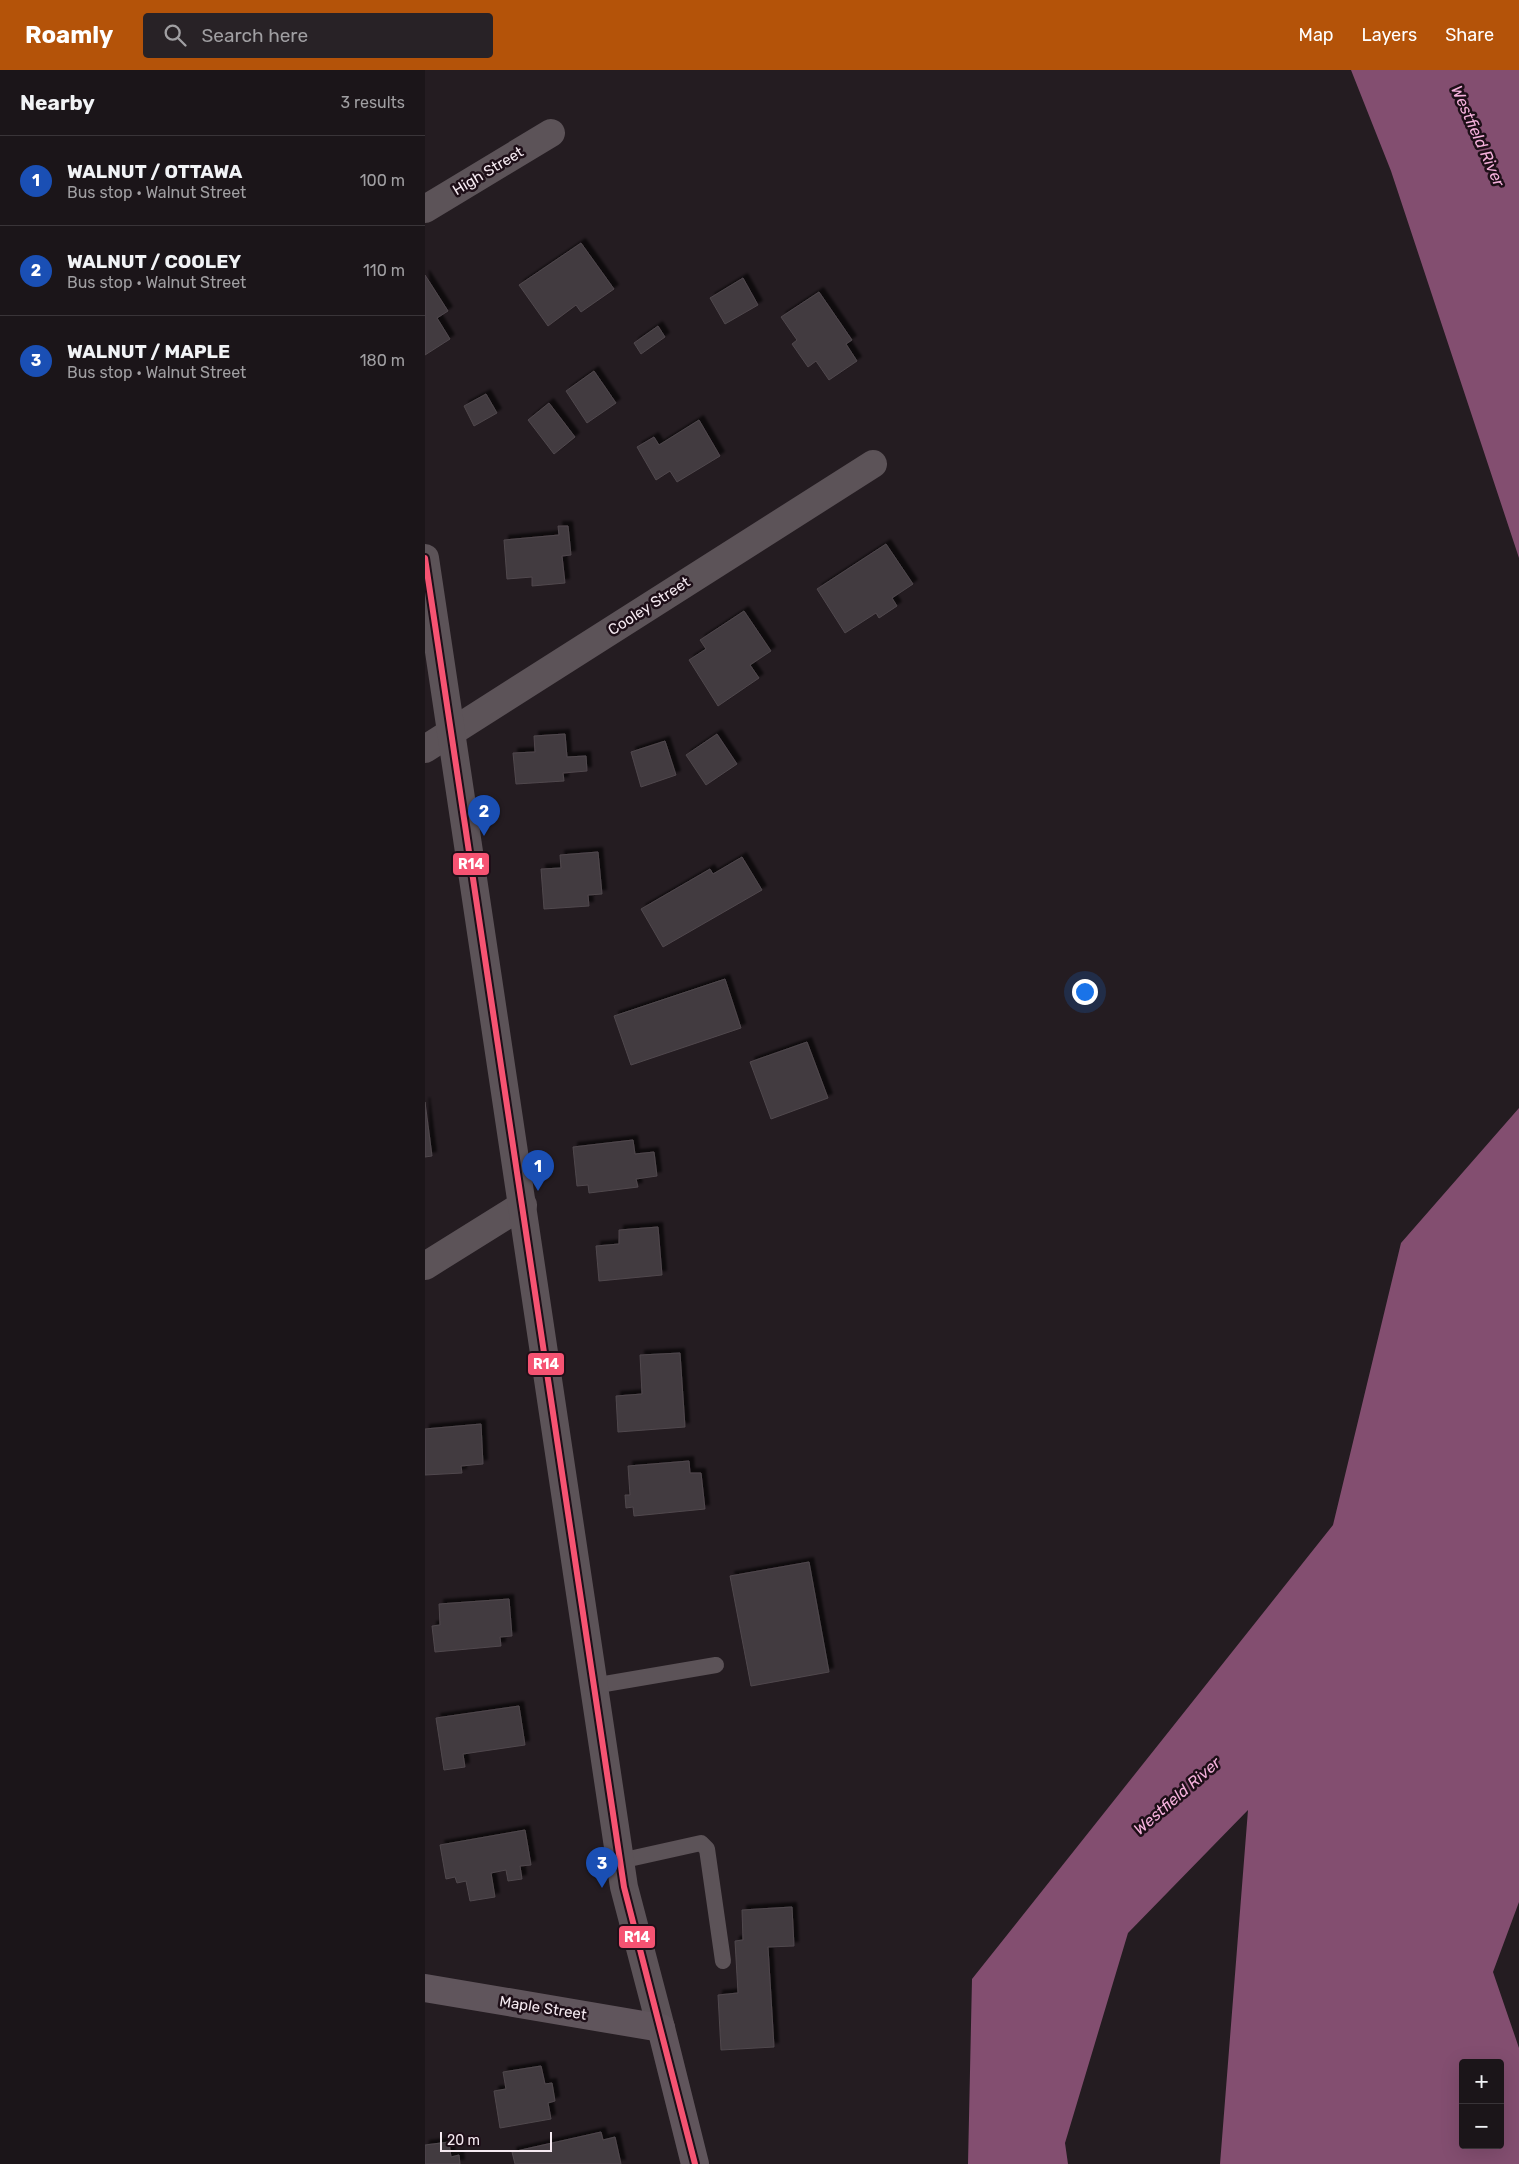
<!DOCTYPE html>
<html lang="en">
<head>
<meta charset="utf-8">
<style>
	:root { --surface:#1b1519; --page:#282226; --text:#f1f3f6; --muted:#a09fa2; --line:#393438; --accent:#b45309 }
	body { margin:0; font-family:Rubik,sans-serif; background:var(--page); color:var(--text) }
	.controls { position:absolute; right:15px; bottom:15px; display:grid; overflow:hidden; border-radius:5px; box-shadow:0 5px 20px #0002 }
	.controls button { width:45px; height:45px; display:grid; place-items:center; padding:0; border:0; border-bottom:1px solid var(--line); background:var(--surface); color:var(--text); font:25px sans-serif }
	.scale { position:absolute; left:15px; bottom:12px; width:112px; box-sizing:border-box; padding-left:5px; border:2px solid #f5eaf1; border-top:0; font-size:14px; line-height:18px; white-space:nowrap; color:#f5eaf1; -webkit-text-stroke:4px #1e0f18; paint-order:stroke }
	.you { position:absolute; left:659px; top:921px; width:18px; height:18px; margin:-12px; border:4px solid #fff; border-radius:50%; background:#1a73e8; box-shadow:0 0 0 8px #1a73e833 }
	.badge { display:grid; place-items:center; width:32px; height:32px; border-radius:50%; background:var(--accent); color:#fff; font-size:16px; font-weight:700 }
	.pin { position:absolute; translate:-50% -41px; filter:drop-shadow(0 1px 2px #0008) }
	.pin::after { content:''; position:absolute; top:26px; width:18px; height:15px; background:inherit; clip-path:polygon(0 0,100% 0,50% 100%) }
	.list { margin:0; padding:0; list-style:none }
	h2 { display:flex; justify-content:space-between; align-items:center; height:65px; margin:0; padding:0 20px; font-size:21px }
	h2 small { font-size:16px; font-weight:400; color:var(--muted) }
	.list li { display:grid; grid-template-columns:32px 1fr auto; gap:15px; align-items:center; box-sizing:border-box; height:90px; padding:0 20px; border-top:1px solid var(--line) }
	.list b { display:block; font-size:19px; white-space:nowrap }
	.list p { margin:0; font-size:16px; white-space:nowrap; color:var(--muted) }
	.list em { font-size:16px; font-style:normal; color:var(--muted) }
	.icon { flex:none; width:28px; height:28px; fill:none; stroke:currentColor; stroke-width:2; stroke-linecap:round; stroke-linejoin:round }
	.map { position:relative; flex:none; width:1094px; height:2094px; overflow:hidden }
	header { display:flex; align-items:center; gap:30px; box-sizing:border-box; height:70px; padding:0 25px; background:var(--accent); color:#fff }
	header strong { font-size:24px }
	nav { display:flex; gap:28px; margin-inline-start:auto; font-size:18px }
	.search { width:350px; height:45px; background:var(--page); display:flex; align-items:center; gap:12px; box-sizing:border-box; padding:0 18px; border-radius:5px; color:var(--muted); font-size:19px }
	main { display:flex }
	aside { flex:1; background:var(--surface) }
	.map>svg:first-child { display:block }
	.water { fill:#834e70; fill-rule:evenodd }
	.building { fill:#423b40; stroke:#50484d; filter:url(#shadow) }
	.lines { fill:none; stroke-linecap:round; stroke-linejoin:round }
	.service { stroke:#5c5358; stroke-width:16 }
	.minor { stroke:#5c5358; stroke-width:28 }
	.tertiary { stroke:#5c5358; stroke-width:28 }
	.secondary { stroke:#60555c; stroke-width:28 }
	.bus-1-casing { stroke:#1e0f18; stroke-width:10 }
	.bus-1 { stroke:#f65372; stroke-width:6 }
	.labels { text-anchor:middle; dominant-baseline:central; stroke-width:5; stroke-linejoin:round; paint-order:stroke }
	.street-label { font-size:15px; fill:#f5eaf1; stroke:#1e0f18 }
	.water-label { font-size:16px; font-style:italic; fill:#f5b1dc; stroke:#1e0f18 }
	.line-badge { stroke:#1e0f18; stroke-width:2 }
	.badge-label { font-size:14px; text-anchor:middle; font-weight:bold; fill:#fff }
</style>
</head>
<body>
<header>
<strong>Roamly</strong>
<div class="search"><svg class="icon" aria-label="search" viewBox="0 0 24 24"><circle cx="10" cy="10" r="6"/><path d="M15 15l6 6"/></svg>Search here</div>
<nav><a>Map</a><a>Layers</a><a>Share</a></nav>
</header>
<main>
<aside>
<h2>Nearby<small>3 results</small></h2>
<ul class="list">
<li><span class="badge" style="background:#1a4fb4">1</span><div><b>WALNUT / OTTAWA</b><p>Bus stop · Walnut Street</p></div><em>100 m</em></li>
<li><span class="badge" style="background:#1a4fb4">2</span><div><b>WALNUT / COOLEY</b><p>Bus stop · Walnut Street</p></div><em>110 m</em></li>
<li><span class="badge" style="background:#1a4fb4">3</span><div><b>WALNUT / MAPLE</b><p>Bus stop · Walnut Street</p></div><em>180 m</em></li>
</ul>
</aside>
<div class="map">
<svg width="1094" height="2094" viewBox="0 0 1094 2094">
	<defs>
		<filter id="shadow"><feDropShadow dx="4.5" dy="-4.5" stdDeviation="1" flood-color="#0009"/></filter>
	</defs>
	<rect width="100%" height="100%" fill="#241c21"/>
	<g class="water">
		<path d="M926 0H1094V488L966 101Z"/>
		<path d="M1094 1038V1832L1068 1902 1094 1978V2094H795L823 1740 703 1863 640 2073 643 2094H543L547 1909 908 1455 976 1173ZM1038 1993H1075V2075H1038Z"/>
	</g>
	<g class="building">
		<path d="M156 173 189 219 156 242 151 235 123 256 94 215Z"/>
		<path d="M0 205 23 241 12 248 25 269 0 285Z"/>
		<path d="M318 208 333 235 300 254 285 228Z"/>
		<path d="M394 222 427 270 421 274 432 291 404 310 391 291 383 297 367 274 372 270 356 247Z"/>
		<path d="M233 256 240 267 216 284 209 273Z"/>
		<path d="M169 301 191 333 162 353 141 321Z"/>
		<path d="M61 324 72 343 49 356 39 336Z"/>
		<path d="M124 333 150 367 129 384 103 350Z"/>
		<path d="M274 350 295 386 252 412 245 401 231 410 212 377 229 367 234 375Z"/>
		<path d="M133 456H143L146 485 137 486 140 513 107 516V507L82 509 79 470 134 465Z"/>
		<path d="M461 474 488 514 467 528 472 536 454 548 451 543 420 563 392 519Z"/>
		<path d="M319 541 346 581 325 595 334 608 293 636 264 590 281 579 275 570Z"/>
		<path d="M140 664 142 687 161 686 162 701 138 703 139 711 91 714 88 683 110 682 109 666Z"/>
		<path d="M292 664 312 694 281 715 261 685Z"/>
		<path d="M240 671 251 705 216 717 206 682Z"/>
		<path d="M173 782 177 824 163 825 164 836 119 839 116 799 136 798 135 785Z"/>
		<path d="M317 787 337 820 238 877 216 839 285 799 288 804Z"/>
		<path d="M300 909 316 958 206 995 189 946Z"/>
		<path d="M382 972 403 1028 346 1049 325 992Z"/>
		<path d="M0 1032 7 1086 0 1087Z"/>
		<path d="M208 1070 210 1084 229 1082 232 1106 211 1109 213 1117 164 1123 163 1115 152 1116 148 1077Z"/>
		<path d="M233 1157 237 1205 174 1211 171 1176 194 1174V1160Z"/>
		<path d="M255 1283 260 1357 193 1362 191 1326 217 1324 215 1285Z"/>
		<path d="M56 1354 58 1394 36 1396 37 1403 0 1405V1359Z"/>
		<path d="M264 1391 265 1403H276L280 1439 209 1446 208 1437 201 1438 200 1425H205L203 1396Z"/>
		<path d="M384 1492 404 1602 326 1616 305 1506Z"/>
		<path d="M84 1529 87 1566 75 1567 76 1576 10 1582 7 1556 15 1555 14 1534Z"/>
		<path d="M94 1636 100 1675 38 1684 40 1697 19 1700 11 1648Z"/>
		<path d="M100 1760 106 1795 95 1796 97 1809 83 1811 81 1800 66 1803 70 1827 45 1831 41 1811 32 1813 30 1807 21 1809 15 1775Z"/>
		<path d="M367 1837 369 1876 343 1877 349 1977 296 1980 293 1925 313 1923 310 1871 318 1870 317 1840Z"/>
		<path d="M116 1996 120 2014 127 2013 130 2031 123 2033 126 2049 75 2058 69 2021 81 2019 78 2002Z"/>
		<path d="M176 2062 178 2070 190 2067 196 2094H90L87 2082Z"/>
		<path d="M24 2072 26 2087 34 2085 35 2094H0V2075Z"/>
	</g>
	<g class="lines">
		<g class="service">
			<path d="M168 1616 291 1595"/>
			<path d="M195 1791 276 1773 282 1779 298 1891"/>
		</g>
		<g class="minor">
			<path d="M0 139 126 63"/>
			<path d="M0 679 448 394"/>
			<path d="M0 1196 98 1135"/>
		</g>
		<path class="tertiary" d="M0 488 199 1817 236 1958"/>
		<path class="secondary" d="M0 1918 236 1958 270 2094"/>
		<defs>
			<path id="bus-1" d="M0 488 199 1817 270 2094"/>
		</defs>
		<use href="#bus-1" class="bus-1-casing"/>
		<use href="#bus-1" class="bus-1"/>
	</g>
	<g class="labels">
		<g class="street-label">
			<text transform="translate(63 101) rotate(-31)">High Street</text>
			<text transform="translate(224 536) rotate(-33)">Cooley Street</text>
			<text transform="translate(118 1938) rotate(9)">Maple Street</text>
		</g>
		<g class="water-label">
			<text transform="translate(1053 66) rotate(66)">Westfield River</text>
			<text transform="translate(752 1726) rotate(-41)">Westfield River</text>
		</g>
	</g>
	<g class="line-badge">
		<rect x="27" y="782" width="38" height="24" rx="5" fill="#f65372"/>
		<rect x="102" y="1282" width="38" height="24" rx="5" fill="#f65372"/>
		<rect x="193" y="1855" width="38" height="24" rx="5" fill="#f65372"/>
	</g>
	<g class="badge-label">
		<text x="46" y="799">R14</text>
		<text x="121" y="1299">R14</text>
		<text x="212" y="1872">R14</text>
	</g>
</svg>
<div class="controls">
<button>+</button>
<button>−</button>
</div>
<div class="scale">20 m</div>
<div class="you"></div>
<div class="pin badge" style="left:113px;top:1121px;background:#1a4fb4">1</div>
<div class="pin badge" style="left:59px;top:766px;background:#1a4fb4">2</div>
<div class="pin badge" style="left:177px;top:1818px;background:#1a4fb4">3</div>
</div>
</main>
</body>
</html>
